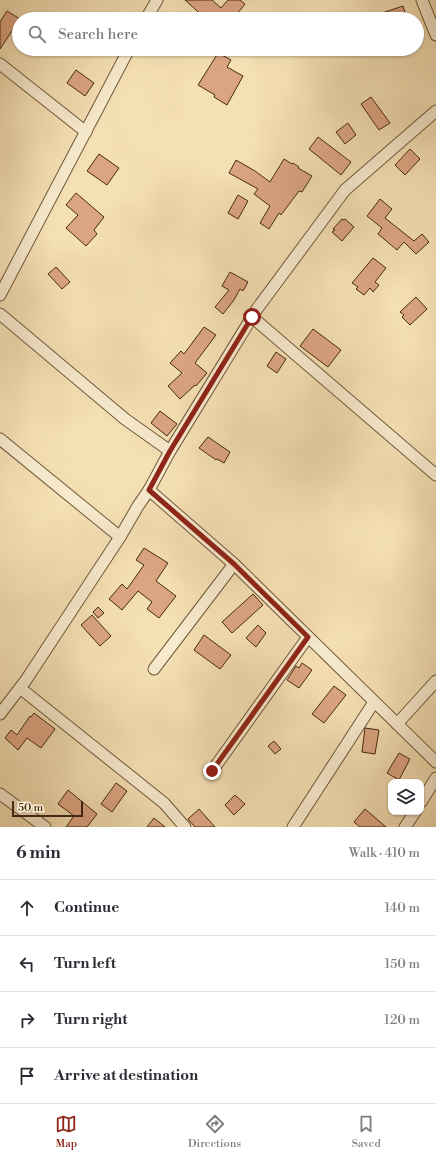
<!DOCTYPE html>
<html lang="en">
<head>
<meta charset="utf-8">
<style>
	:root { --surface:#fff; --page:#f2f2f3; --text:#2b2b33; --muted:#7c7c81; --line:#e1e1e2; --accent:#8f2418 }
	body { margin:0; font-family:"Libre Bodoni",serif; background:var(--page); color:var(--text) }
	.controls { position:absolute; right:12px; bottom:12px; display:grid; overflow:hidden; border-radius:8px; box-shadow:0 1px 3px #0004 }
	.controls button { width:36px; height:36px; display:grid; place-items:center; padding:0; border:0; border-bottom:1px solid var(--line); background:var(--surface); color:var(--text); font:20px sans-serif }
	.scale { position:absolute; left:12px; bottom:10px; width:71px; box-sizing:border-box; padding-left:4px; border:2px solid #442a13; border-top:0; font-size:11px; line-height:14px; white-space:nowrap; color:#442a13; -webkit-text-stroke:3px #f8ebce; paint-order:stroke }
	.stop { position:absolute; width:12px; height:12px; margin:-9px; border:3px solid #8f2418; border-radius:50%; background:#fff }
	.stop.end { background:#8f2418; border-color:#fff; box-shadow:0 1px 4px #0008 }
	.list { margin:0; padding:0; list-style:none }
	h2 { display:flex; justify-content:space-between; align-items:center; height:52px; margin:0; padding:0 16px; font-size:17px }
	h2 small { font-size:13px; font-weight:400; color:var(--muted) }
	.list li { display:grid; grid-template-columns:26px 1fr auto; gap:12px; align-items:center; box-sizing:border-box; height:56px; padding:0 16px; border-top:1px solid var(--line) }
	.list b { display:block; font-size:15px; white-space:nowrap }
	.list em { font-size:13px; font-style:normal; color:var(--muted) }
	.icon { flex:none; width:22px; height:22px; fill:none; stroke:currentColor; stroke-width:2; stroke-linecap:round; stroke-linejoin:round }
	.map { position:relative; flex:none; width:436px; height:827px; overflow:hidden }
	.search { position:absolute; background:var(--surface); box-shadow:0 1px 3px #0004; left:12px; right:12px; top:12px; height:44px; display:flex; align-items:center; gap:10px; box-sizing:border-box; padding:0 14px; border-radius:22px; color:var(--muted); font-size:15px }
	.sheet { height:276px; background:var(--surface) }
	nav { display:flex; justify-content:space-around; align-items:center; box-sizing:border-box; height:56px; border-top:1px solid var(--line); background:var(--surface); font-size:11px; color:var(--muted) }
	nav a { display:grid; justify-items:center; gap:2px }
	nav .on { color:var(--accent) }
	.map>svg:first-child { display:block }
	.building { fill:#dca582; stroke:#442a13 }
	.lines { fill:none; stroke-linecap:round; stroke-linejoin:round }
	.minor-casing { stroke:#70583b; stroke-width:13 }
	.minor { stroke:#f8ebce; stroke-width:11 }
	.route { stroke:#8f2418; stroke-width:5 }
</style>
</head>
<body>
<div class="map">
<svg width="436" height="827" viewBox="0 0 436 827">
	<rect width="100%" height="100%" fill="#f5e0b4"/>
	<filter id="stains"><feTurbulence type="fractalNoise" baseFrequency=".005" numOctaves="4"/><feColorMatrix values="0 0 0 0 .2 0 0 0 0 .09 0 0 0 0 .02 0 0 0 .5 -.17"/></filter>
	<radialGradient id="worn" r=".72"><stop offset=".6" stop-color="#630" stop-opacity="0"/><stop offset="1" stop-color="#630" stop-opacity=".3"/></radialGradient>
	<g class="building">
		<path d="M185 0H212L221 8 228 0H240L245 4 233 19H206Z"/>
		<path d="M403 6 407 19H384L382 13Z"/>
		<path d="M7 11 20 19 0 49V22Z"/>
		<path d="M218 53 231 60 227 67 243 76 227 105 214 97 215 95 198 85Z"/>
		<path d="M76 70 94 83 85 96 67 83Z"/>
		<path d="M371 97 390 123 379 130 361 104Z"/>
		<path d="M348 123 356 135 345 144 336 132Z"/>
		<path d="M318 137 351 162 341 175 309 149Z"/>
		<path d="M410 149 420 159 405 175 395 165Z"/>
		<path d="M99 154 119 168 107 185 87 171Z"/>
		<path d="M284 159 292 164 293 163 299 167 298 168 312 176 302 192 299 191 281 215 279 213 269 229 260 223 270 206 254 194 258 189 229 173 236 160 255 171 270 182Z"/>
		<path d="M76 193 104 217 94 230 97 234 86 246 66 228 78 215 66 205Z"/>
		<path d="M238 195 248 201 238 219 228 213Z"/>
		<path d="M380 199 392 209 385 218 414 241 422 234 429 242 416 254 404 242 397 250 378 234 382 228 367 216Z"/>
		<path d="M342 219 343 220 345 219 354 227 342 241 332 232 335 230 333 229Z"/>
		<path d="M373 258 386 268 375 282 379 285 373 292 370 288 364 295 356 289 358 287 352 283Z"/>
		<path d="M56 267 70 282 62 289 48 274Z"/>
		<path d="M230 272 248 282 243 291 240 289 234 300 223 314 215 307 229 290 222 286Z"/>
		<path d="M416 297 427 309 410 325 402 317 404 315 400 312Z"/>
		<path d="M204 327 216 335 195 363 207 373 196 386 195 385 180 399 168 386 182 373 170 363 181 351 184 354Z"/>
		<path d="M313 329 341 350 328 367 300 346Z"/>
		<path d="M276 352 286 359 277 373 267 366Z"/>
		<path d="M160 411 177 424 167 436 151 423Z"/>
		<path d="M208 437 230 452 224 463 217 459 216 460 199 448Z"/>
		<path d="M144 548 168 563 156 581 176 596 159 618 147 609 152 602 138 591 122 610 109 599 122 584 127 589 144 565 136 560Z"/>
		<path d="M253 594 263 605 232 633 222 622Z"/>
		<path d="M98 607 104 613 98 618 93 612Z"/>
		<path d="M92 615 111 636 100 646 81 625Z"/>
		<path d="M258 625 266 633 256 647 246 638Z"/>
		<path d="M204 635 231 655 220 669 194 650Z"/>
		<path d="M302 663 312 670 299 688 287 680 296 666 299 668Z"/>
		<path d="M334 686 346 695 324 723 312 714Z"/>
		<path d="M34 713 55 729 41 748 27 738 18 750 5 738 11 730 17 735 30 716 31 717Z"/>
		<path d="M365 728 379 730 375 754 362 752Z"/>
		<path d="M274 741 281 749 275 754 268 746Z"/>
		<path d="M399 753 410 759 399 780 387 773Z"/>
		<path d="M116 783 127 791 112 812 101 804Z"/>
		<path d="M68 790 97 814 87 827H66L74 816 58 804Z"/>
		<path d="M235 795 245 804 234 815 225 805Z"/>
		<path d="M199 809 215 827H195L188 819Z"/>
		<path d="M365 809 386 827H360L354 822Z"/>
		<path d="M154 818 165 827H147Z"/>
	</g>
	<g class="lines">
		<defs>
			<g id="minor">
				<path d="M422 0 436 35"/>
				<path d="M146 19 157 0"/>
				<path d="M0 64 86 132"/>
				<path d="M0 295 129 49"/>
				<path d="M0 314 125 419 170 451"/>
				<path d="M252 317 436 475"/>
				<path d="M0 439 120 537"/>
				<path d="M149 490 234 564 436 762"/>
				<path d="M154 669 234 564"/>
				<path d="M20 688 164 803 185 827"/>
				<path d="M0 714 26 680 120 537 138 506 149 490 170 451 257 309 345 190 436 111"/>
				<path d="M397 724 436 681"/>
				<path d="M212 771 308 637"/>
				<path d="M0 794 45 827"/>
				<path d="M421 802 436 778"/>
				<path d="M293 827 374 702"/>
				<path d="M405 827 415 812"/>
			</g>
		</defs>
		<use href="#minor" class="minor-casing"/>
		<use href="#minor" class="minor"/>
	</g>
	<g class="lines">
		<path class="route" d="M212 771 308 637 234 564 149 490 170 451 252 317"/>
	</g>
	<rect width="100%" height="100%" filter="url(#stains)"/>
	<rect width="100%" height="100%" fill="url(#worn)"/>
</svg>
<div class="controls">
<button><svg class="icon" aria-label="layers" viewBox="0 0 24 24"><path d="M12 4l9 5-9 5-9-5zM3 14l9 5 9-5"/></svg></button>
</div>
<div class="scale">50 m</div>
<div class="stop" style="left:252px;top:317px"></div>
<div class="stop end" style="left:212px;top:771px"></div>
<div class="search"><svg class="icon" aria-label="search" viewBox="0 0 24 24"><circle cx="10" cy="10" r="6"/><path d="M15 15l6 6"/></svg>Search here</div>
</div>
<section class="sheet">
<h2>6 min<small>Walk · 410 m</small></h2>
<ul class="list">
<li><svg class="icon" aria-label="ahead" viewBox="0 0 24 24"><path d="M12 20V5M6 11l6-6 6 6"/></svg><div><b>Continue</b></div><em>140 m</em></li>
<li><svg class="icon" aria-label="left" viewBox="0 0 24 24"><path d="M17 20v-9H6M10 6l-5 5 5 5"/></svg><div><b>Turn left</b></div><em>150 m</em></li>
<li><svg class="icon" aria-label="right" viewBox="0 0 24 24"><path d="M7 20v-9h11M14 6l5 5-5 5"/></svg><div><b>Turn right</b></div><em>120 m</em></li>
<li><svg class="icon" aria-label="arrive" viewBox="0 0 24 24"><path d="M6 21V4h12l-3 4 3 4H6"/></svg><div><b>Arrive at destination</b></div></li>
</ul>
</section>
<nav>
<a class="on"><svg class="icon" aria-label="map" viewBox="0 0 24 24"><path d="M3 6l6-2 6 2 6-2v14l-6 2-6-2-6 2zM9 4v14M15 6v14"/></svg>Map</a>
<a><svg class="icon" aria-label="directions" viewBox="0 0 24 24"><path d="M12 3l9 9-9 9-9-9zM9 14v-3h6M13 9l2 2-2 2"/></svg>Directions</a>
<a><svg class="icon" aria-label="saved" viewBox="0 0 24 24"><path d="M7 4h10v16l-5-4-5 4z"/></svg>Saved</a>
</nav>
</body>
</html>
